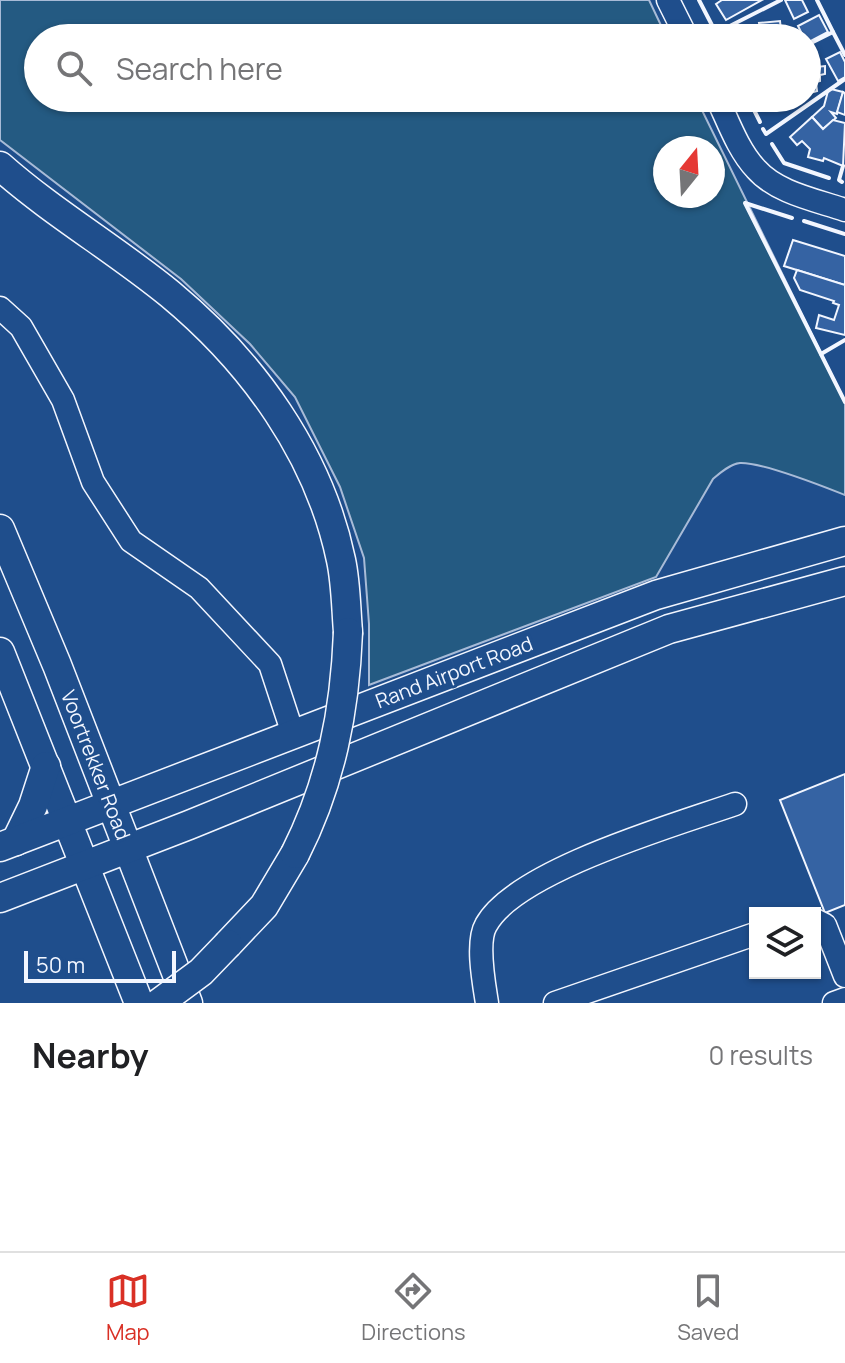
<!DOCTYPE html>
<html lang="en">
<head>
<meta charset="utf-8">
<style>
	:root { --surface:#fff; --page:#f2f2f2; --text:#202124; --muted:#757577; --line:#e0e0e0; --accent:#d93025 }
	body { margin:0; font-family:Manrope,sans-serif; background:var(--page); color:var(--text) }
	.controls { position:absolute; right:24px; bottom:24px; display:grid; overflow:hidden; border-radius:0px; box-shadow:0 2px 6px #0004 }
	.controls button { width:72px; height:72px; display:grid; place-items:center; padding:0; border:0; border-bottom:2px solid var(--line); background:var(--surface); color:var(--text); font:40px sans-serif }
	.compass { position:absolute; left:653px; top:136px; width:72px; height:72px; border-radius:50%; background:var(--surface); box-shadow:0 2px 6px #0004; rotate:18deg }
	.scale { position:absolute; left:24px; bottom:20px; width:152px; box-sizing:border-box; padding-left:8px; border:4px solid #f2f6ff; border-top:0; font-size:22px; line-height:28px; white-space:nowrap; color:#f2f6ff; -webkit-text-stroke:6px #1f4e8c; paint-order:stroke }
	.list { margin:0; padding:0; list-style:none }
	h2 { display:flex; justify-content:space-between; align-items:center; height:104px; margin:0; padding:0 32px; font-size:34px }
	h2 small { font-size:26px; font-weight:400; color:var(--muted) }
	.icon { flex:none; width:44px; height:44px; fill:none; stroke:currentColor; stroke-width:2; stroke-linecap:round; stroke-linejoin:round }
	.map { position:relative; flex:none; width:845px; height:1003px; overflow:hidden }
	.search { position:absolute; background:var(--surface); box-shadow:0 2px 6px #0004; left:24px; right:24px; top:24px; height:88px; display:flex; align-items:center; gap:20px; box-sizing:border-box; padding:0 28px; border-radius:44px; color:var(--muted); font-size:30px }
	.sheet { height:248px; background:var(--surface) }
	nav { display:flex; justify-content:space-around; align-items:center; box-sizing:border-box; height:112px; border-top:2px solid var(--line); background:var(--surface); font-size:22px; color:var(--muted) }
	nav a { display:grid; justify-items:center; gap:4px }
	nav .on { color:var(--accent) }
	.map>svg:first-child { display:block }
	.green { fill:#245a82; stroke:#a8bbd7; stroke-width:2; fill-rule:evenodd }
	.building { fill:#3563a3; stroke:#f2f6ff; stroke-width:2 }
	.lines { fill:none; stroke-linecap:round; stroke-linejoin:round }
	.minor-casing { stroke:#f2f6ff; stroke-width:25 }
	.major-casing { stroke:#f2f6ff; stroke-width:31 }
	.minor { stroke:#1f4e8c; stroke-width:22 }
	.major { stroke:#1f4e8c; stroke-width:28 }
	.major-bridge-casing { stroke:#f2f6ff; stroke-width:31; stroke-linecap:butt }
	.major-bridge { stroke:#1f4e8c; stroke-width:28 }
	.wall { stroke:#f2f6ff; stroke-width:4 }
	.labels { text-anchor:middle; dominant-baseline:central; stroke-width:6; stroke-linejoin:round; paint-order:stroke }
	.street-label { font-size:20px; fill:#f2f6ff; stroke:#1f4e8c }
</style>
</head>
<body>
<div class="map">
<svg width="845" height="1003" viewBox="0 0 845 1003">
	<rect width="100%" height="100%" fill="#1f4e8c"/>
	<path class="green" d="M0 0H649L667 38H38V98H696L845 402V495C822 486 763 462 740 463 730 464 720 473 713 479L656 577 369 685V624L364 558 340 487 295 397 250 344 181 279 0 140ZM665 148H713V196H665Z"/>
	<g class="building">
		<path d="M722 0H762L726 20 716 4Z"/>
		<path d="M785 0H802L808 12 794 19Z"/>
		<path d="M819 15 828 32 807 43V38L799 36 802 34 798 26Z"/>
		<path d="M780 21 781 30 790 29 791 38H758L761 35 759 23Z"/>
		<path d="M840 52 845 62V77L838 81 826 59Z"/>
		<path d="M825 66V74L820 75V81L816 82 817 91 807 94V68Z"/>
		<path d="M831 89 843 92 837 114 831 112 836 118 823 129 812 117 824 106 828 91Z"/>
		<path d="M843 92 845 93V115L837 112Z"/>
		<path d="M812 117 823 129 833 120 845 123 843 166 824 158 823 161 808 157 810 149 802 141 797 145 790 137Z"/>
		<path d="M793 240 845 256V285L784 266Z"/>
		<path d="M797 270 845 285V335L816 328 819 315 834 320 839 305 833 303 834 301 800 290 794 278Z"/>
		<path d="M845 774V905L825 913 780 800Z"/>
	</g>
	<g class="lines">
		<defs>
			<g id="minor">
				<path d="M668 0 687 38"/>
				<path d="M717 98C728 121 738 150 756 169 777 193 816 200 845 210"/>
				<path d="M0 308 21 327 63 400 93 482 131 541 199 588 270 664 293 734"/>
				<path d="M815 920 825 925 845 976"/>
				<path d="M487 1003C484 984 476 942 486 925 515 871 675 825 735 804"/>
				<path d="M555 1003 755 934"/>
				<path d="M834 1003 845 999"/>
			</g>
			<g id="major">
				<path d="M0 166C53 213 115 249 170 294 252 362 319 454 341 560 346 583 346 608 348 632"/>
				<path d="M0 529 57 665 188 1003"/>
				<path d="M0 652 139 1003"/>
				<path d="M16 841 33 806 46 766"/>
				<path d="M0 847 656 595 845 541"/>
				<path d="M0 898 189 825 669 629 845 581"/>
				<path d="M228 944 264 906 295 854"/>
			</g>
		</defs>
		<use href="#minor" class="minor-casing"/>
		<use href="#major" class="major-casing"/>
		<use href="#minor" class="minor"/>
		<use href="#major" class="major"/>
		<defs>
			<g id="major-bridge">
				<path d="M295 854C331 783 345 711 348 632"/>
				<path d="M159 1003 201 972 228 944"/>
			</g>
		</defs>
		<use href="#major-bridge" class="major-bridge-casing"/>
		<use href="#major-bridge" class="major-bridge"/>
		<g class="wall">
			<path d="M699 0 716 33 781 0"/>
			<path d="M833 32 845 55"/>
			<path d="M807 45 833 32 817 0"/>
			<path d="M748 98 760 122"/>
			<path d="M763 129 766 134 845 79"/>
			<path d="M772 144 784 163 829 178"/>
			<path d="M842 182 839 180 843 166"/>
			<path d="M792 218 745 203 845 402"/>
			<path d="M804 221 845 234"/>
			<path d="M821 354 845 340"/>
		</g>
	</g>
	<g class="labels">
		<g class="street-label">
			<text transform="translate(454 672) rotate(-21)">Rand Airport Road</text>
			<text transform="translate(96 765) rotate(69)">Voortrekker Road</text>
		</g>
	</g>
</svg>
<div class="controls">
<button><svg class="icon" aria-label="layers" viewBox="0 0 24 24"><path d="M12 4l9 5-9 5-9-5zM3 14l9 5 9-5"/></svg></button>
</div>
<svg class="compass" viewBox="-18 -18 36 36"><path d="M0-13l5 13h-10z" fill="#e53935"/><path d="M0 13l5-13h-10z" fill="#757577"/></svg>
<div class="scale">50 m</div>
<div class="search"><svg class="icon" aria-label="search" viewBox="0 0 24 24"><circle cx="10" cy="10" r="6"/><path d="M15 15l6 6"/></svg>Search here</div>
</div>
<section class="sheet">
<h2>Nearby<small>0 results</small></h2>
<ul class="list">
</ul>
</section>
<nav>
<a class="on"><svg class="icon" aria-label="map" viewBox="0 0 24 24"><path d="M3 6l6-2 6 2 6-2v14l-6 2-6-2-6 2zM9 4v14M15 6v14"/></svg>Map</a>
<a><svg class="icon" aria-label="directions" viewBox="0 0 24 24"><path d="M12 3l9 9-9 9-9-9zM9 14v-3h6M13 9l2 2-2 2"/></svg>Directions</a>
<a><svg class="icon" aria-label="saved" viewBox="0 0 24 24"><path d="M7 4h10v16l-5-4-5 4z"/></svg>Saved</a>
</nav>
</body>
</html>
